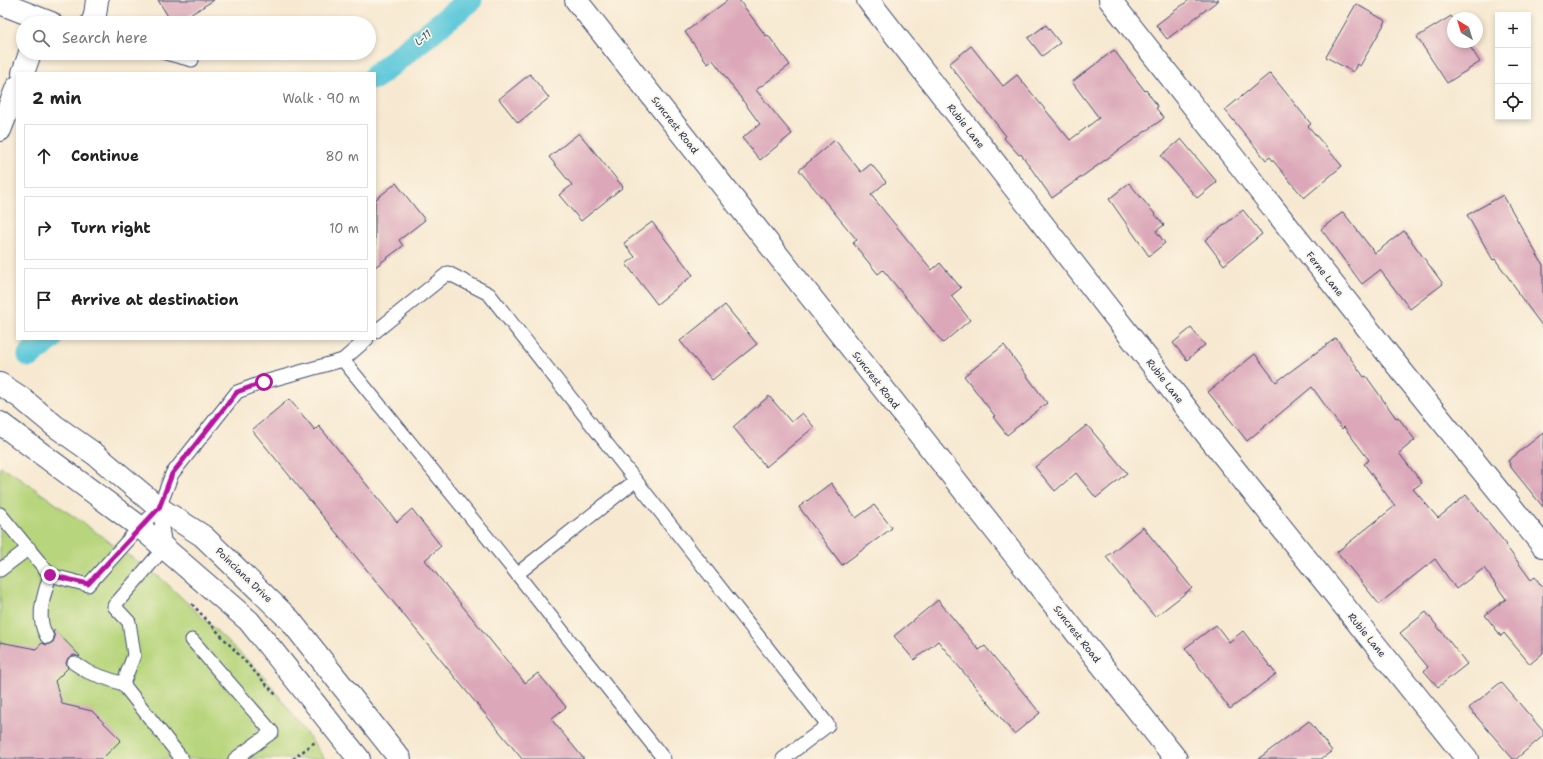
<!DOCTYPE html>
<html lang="en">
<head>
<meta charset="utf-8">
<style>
	:root { --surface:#fff; --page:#f6f6f6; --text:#222; --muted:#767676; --line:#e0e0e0 }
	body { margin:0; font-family:"Shantell Sans",sans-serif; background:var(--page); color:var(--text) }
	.controls { position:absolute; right:12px; top:12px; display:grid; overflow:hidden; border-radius:0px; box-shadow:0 2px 6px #0003 }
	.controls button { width:36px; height:36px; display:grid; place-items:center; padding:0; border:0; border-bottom:1px solid var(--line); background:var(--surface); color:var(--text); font:20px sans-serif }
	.compass { position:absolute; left:1447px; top:12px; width:36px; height:36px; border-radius:50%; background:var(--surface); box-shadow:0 2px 6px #0003; rotate:322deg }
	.stop { position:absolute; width:12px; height:12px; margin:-9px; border:3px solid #b5179e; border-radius:50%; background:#fff }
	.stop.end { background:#b5179e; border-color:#fff; box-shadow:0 1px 4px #0008 }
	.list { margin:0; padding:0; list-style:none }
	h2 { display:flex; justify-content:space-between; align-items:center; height:52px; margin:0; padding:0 16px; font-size:17px }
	h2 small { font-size:13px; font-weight:400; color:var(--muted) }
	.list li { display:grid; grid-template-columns:26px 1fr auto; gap:12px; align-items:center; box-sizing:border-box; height:64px; margin:0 8px 8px; padding:0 8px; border:1px solid var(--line); border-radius:0px }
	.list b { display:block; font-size:15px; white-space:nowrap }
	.list em { font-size:13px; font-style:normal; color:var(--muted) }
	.icon { flex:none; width:22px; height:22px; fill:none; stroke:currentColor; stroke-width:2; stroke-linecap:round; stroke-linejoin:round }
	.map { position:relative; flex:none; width:1543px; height:759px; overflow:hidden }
	.search { position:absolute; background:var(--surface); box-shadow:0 2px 6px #0003; left:16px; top:16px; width:360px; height:44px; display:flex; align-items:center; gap:10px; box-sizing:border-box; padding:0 14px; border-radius:22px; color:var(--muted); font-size:15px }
	.panel { position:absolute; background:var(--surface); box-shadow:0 2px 6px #0003; left:16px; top:72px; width:360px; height:268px; border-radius:0px }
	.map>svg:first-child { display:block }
	.green { fill:#b7d57c; stroke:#69826d }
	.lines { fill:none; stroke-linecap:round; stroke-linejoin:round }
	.canal { stroke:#5fc9da; stroke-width:25 }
	.building { fill:#dba7b9 }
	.lane-casing { stroke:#3c4b6f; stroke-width:15 }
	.street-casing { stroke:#3c4b6f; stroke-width:24 }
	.path { stroke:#3c4b6f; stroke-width:2.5; stroke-dasharray:3 3; stroke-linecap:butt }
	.lane { stroke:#fff; stroke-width:13 }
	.street { stroke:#fff; stroke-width:22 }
	.route { stroke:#b5179e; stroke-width:5 }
	.labels { text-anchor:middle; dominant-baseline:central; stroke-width:3.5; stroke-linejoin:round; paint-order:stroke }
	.street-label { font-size:10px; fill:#1b2f5e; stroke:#fcf5e5 }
	.water-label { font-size:11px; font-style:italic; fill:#2c567d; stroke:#fcf5e5 }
</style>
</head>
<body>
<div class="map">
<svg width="1543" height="759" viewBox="0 0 1543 759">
	<rect width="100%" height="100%" fill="#fcf5e5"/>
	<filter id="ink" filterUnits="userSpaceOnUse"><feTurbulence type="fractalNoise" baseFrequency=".025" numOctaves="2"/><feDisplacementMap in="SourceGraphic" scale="8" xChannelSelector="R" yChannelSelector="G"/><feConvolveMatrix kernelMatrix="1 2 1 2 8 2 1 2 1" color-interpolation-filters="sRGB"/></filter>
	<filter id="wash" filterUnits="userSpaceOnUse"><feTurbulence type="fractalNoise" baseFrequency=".012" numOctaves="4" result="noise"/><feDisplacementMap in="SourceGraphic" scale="16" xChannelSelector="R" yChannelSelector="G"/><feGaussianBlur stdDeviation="0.9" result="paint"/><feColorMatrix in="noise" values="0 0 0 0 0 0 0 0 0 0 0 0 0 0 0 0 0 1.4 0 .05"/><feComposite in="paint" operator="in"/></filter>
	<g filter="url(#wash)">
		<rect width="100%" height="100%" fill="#f7e9d1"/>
		<path class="green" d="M0 467 11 472 162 579 264 676 325 759H0Z"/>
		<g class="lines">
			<g class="canal">
				<path d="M375 77 470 0"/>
				<path d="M30 355 50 339"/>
			</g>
		</g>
		<g id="blocks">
			<g class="building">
				<path d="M158 0H214L177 23H172Z"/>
				<path d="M728 0H739L766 36 768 35 790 65 756 90 792 134 760 160 742 138 760 124 713 60 708 64 685 32Z"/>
				<path d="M1189 0H1219L1167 39 1156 25Z"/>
				<path d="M1356 4 1386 21 1360 66 1357 64 1353 72 1326 57Z"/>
				<path d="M1451 16 1453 19V42H1467L1480 62 1447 83 1417 37Z"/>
				<path d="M1046 25 1060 43 1042 56 1028 38Z"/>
				<path d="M971 46 1003 86 1017 75 1070 140 1099 118 1072 82 1114 50 1145 91 1146 90 1158 107 1156 108 1164 118 1052 198 1021 154 1019 155 1004 138 1006 136 949 64Z"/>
				<path d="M1270 73 1311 124 1308 126 1342 166 1304 198 1270 157 1266 160 1225 110Z"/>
				<path d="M530 74 549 98 518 123 499 99Z"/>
				<path d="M579 133 623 187 581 221 559 195 572 185 549 157Z"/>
				<path d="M1181 139 1217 182 1197 198 1161 156Z"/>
				<path d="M835 140 861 172 871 164 886 182 871 195 932 270 940 263 961 288 951 296 970 320 943 343 883 270 878 274 853 243 857 240 799 170Z"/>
				<path d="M396 183 425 220 399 240 403 246 375 267V200Z"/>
				<path d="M1129 183 1164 225 1156 231 1165 243 1149 256 1109 199Z"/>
				<path d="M1503 195 1543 265V327L1517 292 1518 291 1495 259 1493 260 1467 215Z"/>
				<path d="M1243 210 1262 234 1224 265 1205 240Z"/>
				<path d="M1343 212 1375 253 1404 231 1443 284 1410 309 1380 270 1362 284 1321 229Z"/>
				<path d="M652 222 693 275 657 304 626 264 635 257 624 243Z"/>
				<path d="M725 305 757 344 712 380 680 341Z"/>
				<path d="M1191 328 1205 345 1187 360 1173 343Z"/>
				<path d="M1336 338 1364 377 1366 376 1396 418 1398 417 1415 440 1399 453 1422 483 1413 489 1438 518 1466 495 1507 545 1506 546 1531 580 1535 577 1543 588V653L1530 664 1504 633 1501 636 1485 615 1506 599 1484 568 1456 589 1435 559 1379 604 1337 552 1395 506 1364 464 1369 460 1344 427 1342 429 1312 387 1247 441 1208 392 1255 354 1276 382Z"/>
				<path d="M1004 345 1047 403 1007 435 993 417 995 416 964 376Z"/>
				<path d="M769 396 791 422 802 413 814 427 766 467 733 427Z"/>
				<path d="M289 399 315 430 319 426 397 522 412 509 441 546 425 560 525 683 538 673 566 707 551 719 584 759H522L252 430Z"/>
				<path d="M1087 425 1127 473 1096 498 1076 473 1055 491 1035 467Z"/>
				<path d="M1543 433V507L1509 465 1510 464 1508 461Z"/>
				<path d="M831 483 856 518 874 505 892 528 842 565 799 507Z"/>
				<path d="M1143 527 1192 588 1155 617 1106 557Z"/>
				<path d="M938 600 979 650 985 646 1040 713 1014 734 938 641 914 660 894 636Z"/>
				<path d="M1426 612 1467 664 1438 687 1424 671 1428 667 1400 633Z"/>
				<path d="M1216 625 1229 642 1243 631 1276 674 1230 709 1185 648Z"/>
				<path d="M55 630 80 656 79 657 74 655 68 658 66 663 68 668 55 681 62 704 92 711 121 740 102 759H0V642L36 649 42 643 47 645 53 642 55 637 53 632Z"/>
				<path d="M1501 682 1543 731V736L1516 759H1513L1469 708Z"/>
				<path d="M1309 721 1332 751 1321 759H1258Z"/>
			</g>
		</g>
	</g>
	<g filter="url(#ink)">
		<use href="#blocks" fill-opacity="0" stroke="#3c4b6f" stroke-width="1"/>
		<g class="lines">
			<defs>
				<g id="lane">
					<path d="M165 53 192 60"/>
					<path d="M375 332 448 273 489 294 828 725 783 759"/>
					<path d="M343 360 367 339"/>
					<path d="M0 514 50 575 88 585 140 527 159 508 172 474 237 392 264 382 343 360 517 574 664 759"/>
					<path d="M0 570 29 548"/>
					<path d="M517 574 635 481"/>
					<path d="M47 637C35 617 44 596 50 575"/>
					<path d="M192 640 272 732 235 759"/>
					<path d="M74 663 88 672 123 684 182 759"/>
					<path d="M123 684 134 655 129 622 114 606 165 547 159 508"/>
				</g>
				<g id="street">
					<path d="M576 0 1176 759"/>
					<path d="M868 0 1211 440 1467 759"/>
					<path d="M1110 0 1387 353 1543 546"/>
					<path d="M0 3 51 23"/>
					<path d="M92 23 95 15 97 0"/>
					<path d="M23 73 30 53"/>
					<path d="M0 130 17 87"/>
					<path d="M0 384 20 397 55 426 96 455 159 508 203 536 290 620 400 759"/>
					<path d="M0 423 140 527 249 621 359 759"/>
				</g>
			</defs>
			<use href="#lane" class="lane-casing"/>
			<use href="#street" class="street-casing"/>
			<g class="path">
				<path d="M192 604 277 696"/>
				<path d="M293 759 315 742"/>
			</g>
			<use href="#lane" class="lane"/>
			<use href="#street" class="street"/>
		</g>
	</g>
	<g class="lines" filter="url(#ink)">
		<path class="route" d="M50 575 88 584 159 508 172 474 237 392 264 382"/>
	</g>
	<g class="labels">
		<g class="street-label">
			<text transform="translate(675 125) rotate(52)">Suncrest Road</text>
			<text transform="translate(966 126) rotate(52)">Rubie Lane</text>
			<text transform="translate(1325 274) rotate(52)">Ferne Lane</text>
			<text transform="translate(876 380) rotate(52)">Suncrest Road</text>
			<text transform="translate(1165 381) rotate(52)">Rubie Lane</text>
			<text transform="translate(244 575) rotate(44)">Poinciana Drive</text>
			<text transform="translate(1077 634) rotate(52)">Suncrest Road</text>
			<text transform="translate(1367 635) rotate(51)">Rubie Lane</text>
		</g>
		<g class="water-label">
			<text transform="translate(423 38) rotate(-39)">L-11</text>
		</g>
	</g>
</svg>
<div class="controls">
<button>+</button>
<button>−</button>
<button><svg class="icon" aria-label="locate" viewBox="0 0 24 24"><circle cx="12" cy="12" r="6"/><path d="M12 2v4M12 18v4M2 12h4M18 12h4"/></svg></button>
</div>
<svg class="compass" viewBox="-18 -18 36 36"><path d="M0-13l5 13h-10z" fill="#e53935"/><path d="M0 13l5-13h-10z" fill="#767676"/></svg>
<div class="stop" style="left:264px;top:382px"></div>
<div class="stop end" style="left:50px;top:575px"></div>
<div class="search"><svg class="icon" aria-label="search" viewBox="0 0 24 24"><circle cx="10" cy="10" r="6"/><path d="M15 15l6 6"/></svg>Search here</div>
<section class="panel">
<h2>2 min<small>Walk · 90 m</small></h2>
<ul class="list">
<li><svg class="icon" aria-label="ahead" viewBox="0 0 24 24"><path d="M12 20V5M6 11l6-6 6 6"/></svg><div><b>Continue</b></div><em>80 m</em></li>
<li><svg class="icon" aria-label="right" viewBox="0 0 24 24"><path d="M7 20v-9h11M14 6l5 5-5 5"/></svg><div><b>Turn right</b></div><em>10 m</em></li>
<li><svg class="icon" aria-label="arrive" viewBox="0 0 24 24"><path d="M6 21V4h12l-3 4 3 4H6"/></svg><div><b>Arrive at destination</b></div></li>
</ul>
</section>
</div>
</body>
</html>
